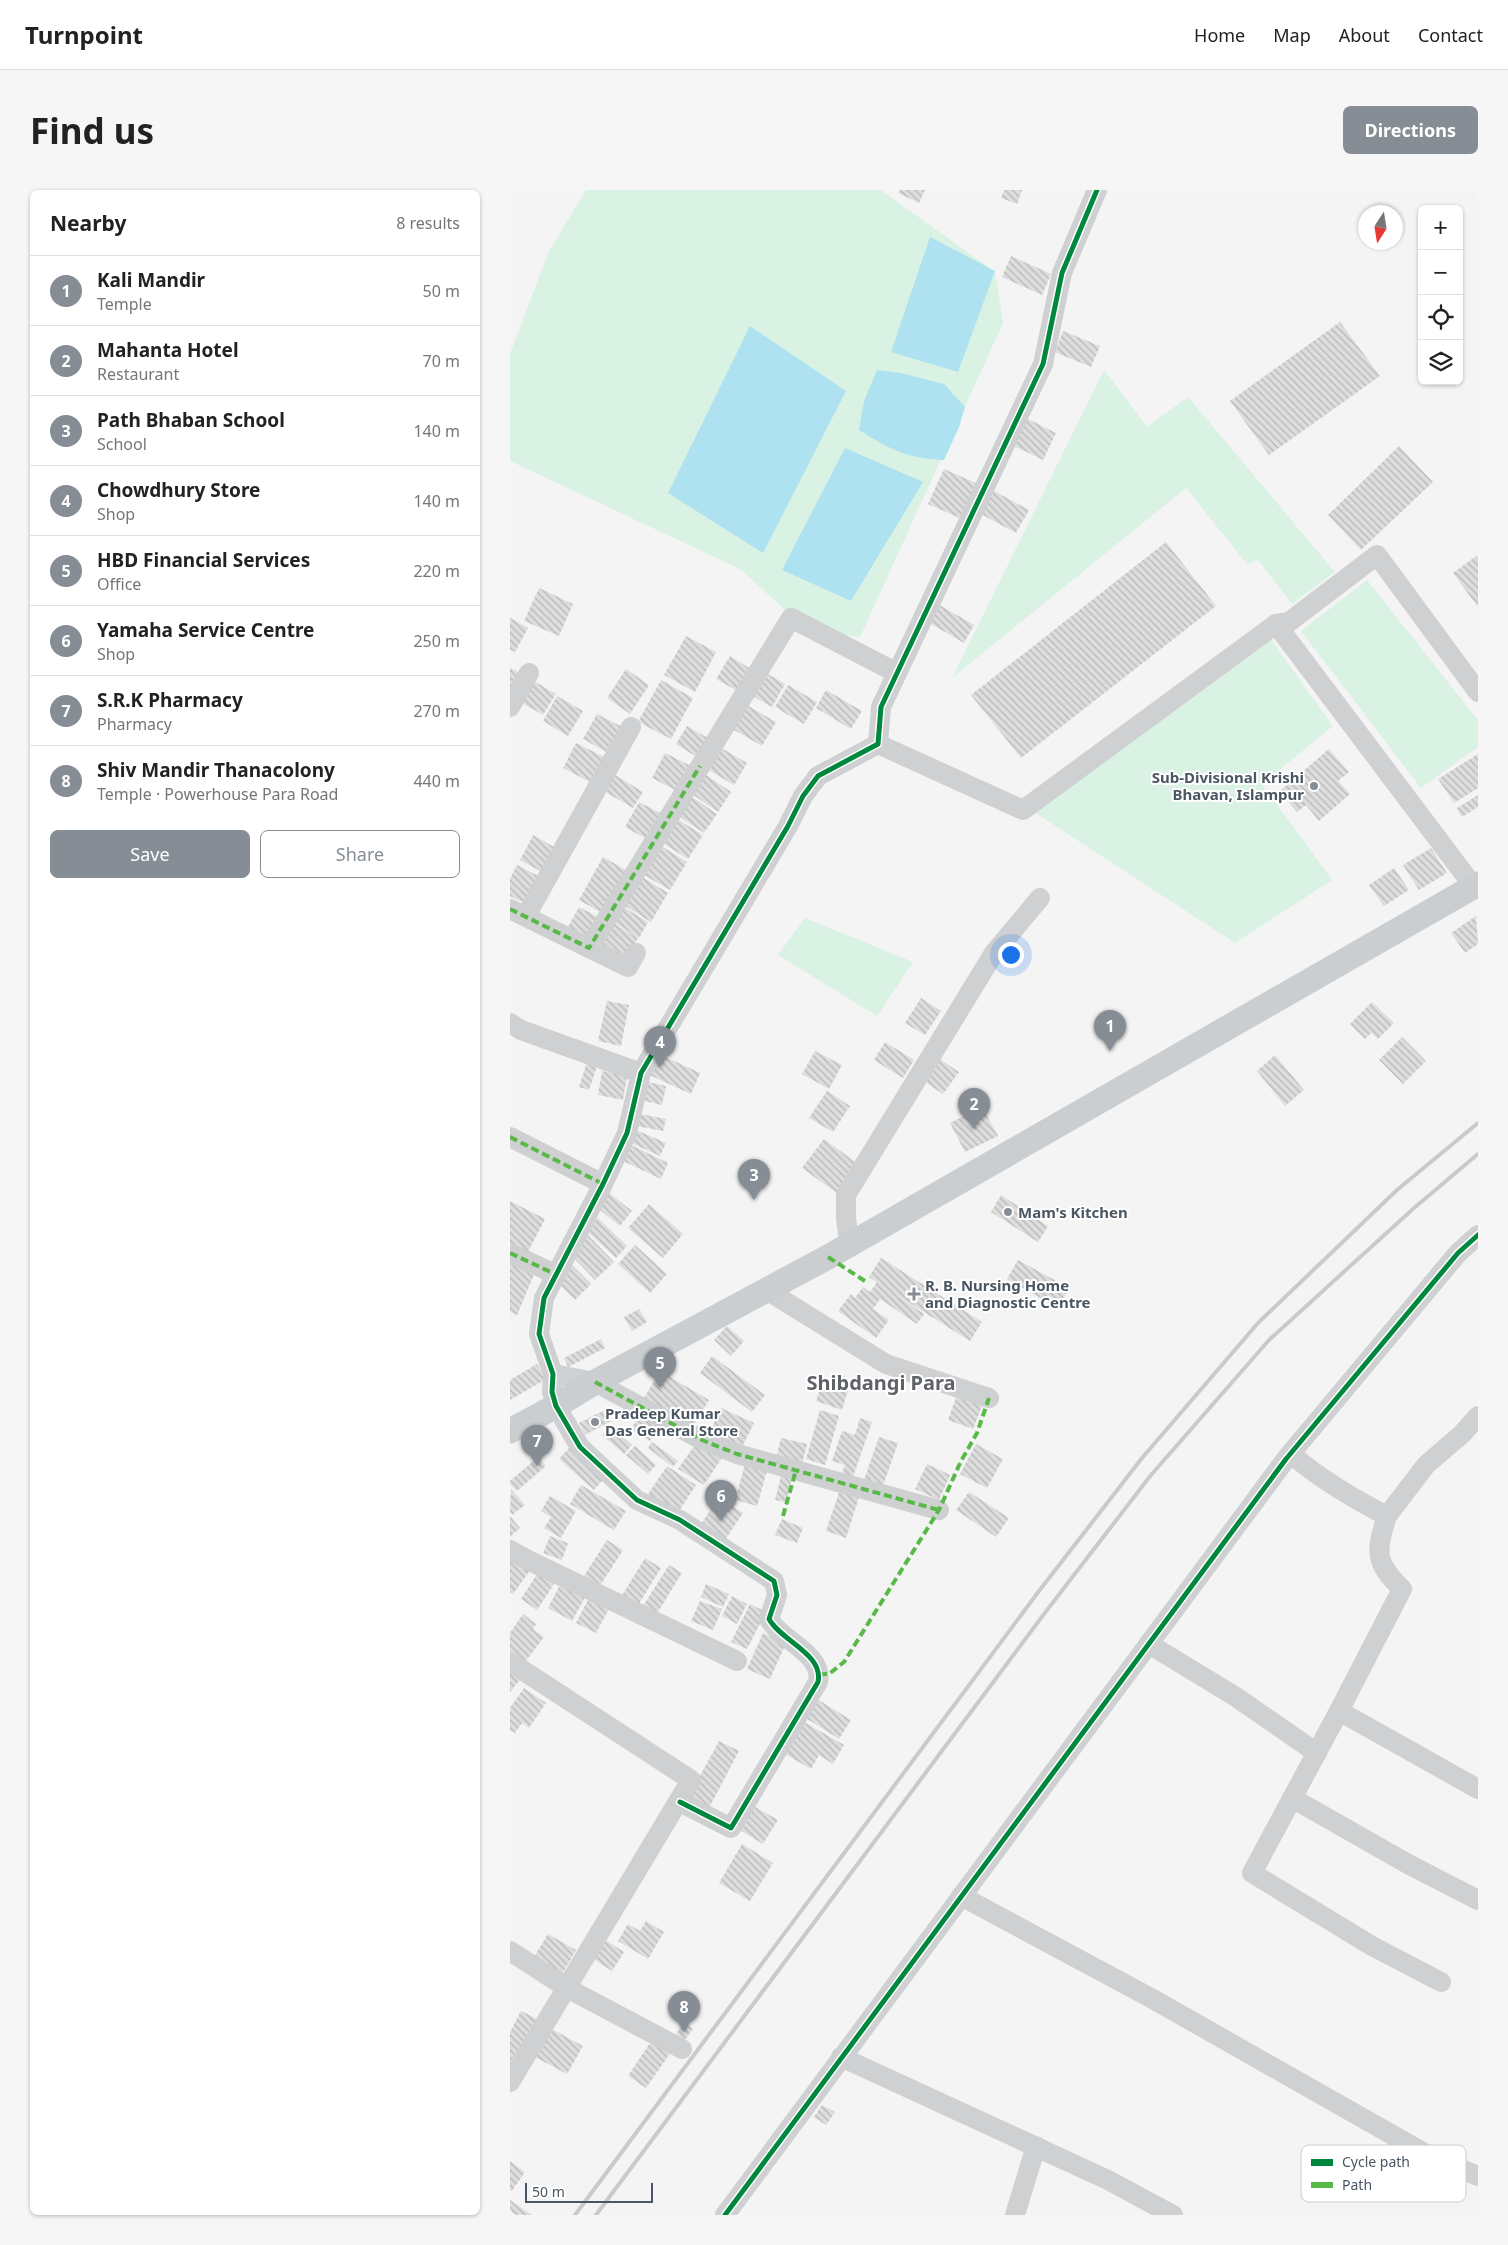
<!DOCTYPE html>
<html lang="en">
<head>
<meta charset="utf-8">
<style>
	:root { --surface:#fff; --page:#f6f6f6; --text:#222; --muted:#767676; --line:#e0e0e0; --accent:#868d94 }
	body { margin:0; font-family:"Noto Sans",sans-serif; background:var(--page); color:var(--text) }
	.controls { position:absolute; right:15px; top:15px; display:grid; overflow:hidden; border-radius:8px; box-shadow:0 1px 4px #0004 }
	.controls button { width:45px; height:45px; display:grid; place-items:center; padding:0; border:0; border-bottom:1px solid var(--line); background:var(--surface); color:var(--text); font:25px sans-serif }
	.compass { position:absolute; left:848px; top:15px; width:45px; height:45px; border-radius:50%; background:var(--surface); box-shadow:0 1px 4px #0004; rotate:192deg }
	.scale { position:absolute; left:15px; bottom:12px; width:128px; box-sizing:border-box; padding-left:5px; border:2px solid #4a5661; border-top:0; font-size:14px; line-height:18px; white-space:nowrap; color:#4a5661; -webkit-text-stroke:4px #fff; paint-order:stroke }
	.you { position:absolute; left:500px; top:764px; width:18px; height:18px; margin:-12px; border:4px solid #fff; border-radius:50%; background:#1a73e8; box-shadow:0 0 0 8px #1a73e833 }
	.badge { display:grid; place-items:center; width:32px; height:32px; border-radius:50%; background:var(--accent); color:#fff; font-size:16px; font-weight:700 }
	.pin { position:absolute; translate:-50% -41px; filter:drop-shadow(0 1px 2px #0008) }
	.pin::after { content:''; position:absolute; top:26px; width:18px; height:15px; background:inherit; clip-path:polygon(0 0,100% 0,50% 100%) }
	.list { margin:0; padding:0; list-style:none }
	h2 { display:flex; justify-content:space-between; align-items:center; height:65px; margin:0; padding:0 20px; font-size:21px }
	h2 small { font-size:16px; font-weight:400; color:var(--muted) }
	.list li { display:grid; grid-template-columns:32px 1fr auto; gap:15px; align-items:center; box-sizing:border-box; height:70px; padding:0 20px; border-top:1px solid var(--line) }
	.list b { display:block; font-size:19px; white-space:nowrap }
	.list p { margin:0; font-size:16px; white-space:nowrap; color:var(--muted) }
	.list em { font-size:16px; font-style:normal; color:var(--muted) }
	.actions { display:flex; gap:10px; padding:15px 20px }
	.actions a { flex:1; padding:11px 0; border:1px solid var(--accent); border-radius:8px; text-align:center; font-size:18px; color:var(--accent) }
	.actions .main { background:var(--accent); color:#fff }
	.icon { flex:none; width:28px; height:28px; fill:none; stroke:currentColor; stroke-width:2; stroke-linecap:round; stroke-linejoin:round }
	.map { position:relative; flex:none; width:968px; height:2025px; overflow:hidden; border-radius:8px }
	header { display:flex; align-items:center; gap:30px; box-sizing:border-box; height:70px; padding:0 25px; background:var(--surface); border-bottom:1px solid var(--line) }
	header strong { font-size:24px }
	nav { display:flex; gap:28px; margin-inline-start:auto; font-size:18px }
	.intro { display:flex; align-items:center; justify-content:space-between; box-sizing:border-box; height:120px; padding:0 30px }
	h1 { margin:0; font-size:35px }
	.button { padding:12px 22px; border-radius:8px; background:var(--accent); color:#fff; font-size:18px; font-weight:700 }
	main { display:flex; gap:30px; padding:0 30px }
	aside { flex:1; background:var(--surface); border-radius:8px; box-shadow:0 1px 4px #0004 }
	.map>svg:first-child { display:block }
	.green { fill:#d9f2e3 }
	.water { fill:#aee2f0 }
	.building { fill:url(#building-back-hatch) }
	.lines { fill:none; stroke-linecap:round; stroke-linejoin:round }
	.minor { stroke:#ced0d2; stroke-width:20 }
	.major { stroke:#caced1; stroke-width:25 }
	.rail { stroke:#c9cacc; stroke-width:4 }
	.quiet { stroke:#58b947; stroke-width:4; stroke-dasharray:8 4; stroke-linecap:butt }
	.cycleway-casing { stroke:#fff; stroke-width:8 }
	.cycleway { stroke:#00873e; stroke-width:5 }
	.poi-dot { fill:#868d94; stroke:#fff; stroke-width:2 }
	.labels { text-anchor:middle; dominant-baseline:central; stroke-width:4; stroke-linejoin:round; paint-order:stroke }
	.poi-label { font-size:15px; font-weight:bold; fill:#4a5661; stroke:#fff; text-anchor:start }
	.district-label { font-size:20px; font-weight:bold; fill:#5f6368; stroke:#fff }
	.key { fill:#fff; stroke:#c9ccd0; stroke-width:1 }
	.key-label { font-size:14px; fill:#4a5661 }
</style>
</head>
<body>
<header>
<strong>Turnpoint</strong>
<nav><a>Home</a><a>Map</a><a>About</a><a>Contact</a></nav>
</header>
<div class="intro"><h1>Find us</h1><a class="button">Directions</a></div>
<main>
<aside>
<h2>Nearby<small>8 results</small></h2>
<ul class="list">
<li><span class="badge">1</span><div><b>Kali Mandir</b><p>Temple</p></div><em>50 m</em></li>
<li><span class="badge">2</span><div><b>Mahanta Hotel</b><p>Restaurant</p></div><em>70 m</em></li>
<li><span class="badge">3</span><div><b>Path Bhaban School</b><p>School</p></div><em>140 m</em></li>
<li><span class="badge">4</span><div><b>Chowdhury Store</b><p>Shop</p></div><em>140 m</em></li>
<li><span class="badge">5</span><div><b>HBD Financial Services</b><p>Office</p></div><em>220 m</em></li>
<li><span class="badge">6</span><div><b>Yamaha Service Centre</b><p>Shop</p></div><em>250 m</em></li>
<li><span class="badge">7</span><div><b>S.R.K Pharmacy</b><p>Pharmacy</p></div><em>270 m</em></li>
<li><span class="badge">8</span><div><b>Shiv Mandir Thanacolony</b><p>Temple · Powerhouse Para Road</p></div><em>440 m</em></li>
</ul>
<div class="actions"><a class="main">Save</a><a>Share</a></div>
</aside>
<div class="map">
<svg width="968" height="2025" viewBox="0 0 968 2025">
	<defs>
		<pattern id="building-back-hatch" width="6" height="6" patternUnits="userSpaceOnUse" patternTransform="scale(1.25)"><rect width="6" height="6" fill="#ddddde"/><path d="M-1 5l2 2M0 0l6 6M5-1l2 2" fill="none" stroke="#b5b6b7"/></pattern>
	</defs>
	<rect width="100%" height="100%" fill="#f4f4f4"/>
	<g class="green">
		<path d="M76 0H371L485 82 493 133 350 447 297 440 230 379 0 271V164L38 63Z"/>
		<path d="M594 180 637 237 678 207 825 382 782 414 748 370 737 374 676 298 442 488Z"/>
		<path d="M857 390 968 530V557L911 598 791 441Z"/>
		<path d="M759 447 823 536 752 594 822 690 725 753 524 622Z"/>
		<path d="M295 728 403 772 367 826 268 765Z"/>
	</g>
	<g class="water">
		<path d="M420 47 485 81 448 182 381 162Z"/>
		<path d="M240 136 336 201 253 363 158 303Z"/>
		<path d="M367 180 391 183 434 194 455 217 449 237 434 270C396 268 381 260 349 240L354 211Z"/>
		<path d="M335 258 413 292 341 411 272 380Z"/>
	</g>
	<g class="building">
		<path d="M390 0H415L409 13 388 3Z"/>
		<path d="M494 0H512L507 14 491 8Z"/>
		<path d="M501 66 541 84 532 105 492 87Z"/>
		<path d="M830 132 870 186 759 265 720 211Z"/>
		<path d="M553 141 590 156 581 177 545 162Z"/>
		<path d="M514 227 546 243 533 270 500 254Z"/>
		<path d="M889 256 923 292 851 360 818 325Z"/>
		<path d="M434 279 468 294 452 329 418 314Z"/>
		<path d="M484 301 519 320 506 343 471 324Z"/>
		<path d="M656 352 706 416 511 568 461 505Z"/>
		<path d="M966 366 968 368V417L943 383Z"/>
		<path d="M29 398 63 414 49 446 14 431Z"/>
		<path d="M426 413 464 435 454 453 416 431Z"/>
		<path d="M0 428 18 438 5 462 0 460Z"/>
		<path d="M176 446 206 462 185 502 154 485Z"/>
		<path d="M220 466 244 481 231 503 206 489Z"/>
		<path d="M0 478 12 484 0 506Z"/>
		<path d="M116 479 139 495 120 524 97 508Z"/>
		<path d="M251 480 275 494 262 517 237 503Z"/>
		<path d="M20 489 46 504 33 525 7 510Z"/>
		<path d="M151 490 183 508 161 549 128 532Z"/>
		<path d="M278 495 307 512 294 534 265 517Z"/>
		<path d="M316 500 352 521 341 539 306 518Z"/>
		<path d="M47 506 73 521 58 546 33 531Z"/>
		<path d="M233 513 266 532 252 556 219 537Z"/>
		<path d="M87 524 114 538 100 564 73 549Z"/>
		<path d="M177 536 201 550 190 569 166 554Z"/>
		<path d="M66 553 94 567 80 592 53 578Z"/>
		<path d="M208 556 237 573 224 595 195 578Z"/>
		<path d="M819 559 839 582 828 591 840 604 809 631 796 615 787 622 770 601Z"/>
		<path d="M155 563 183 577 169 602 142 588Z"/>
		<path d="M968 564V598L944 613 928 589Z"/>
		<path d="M192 582 221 602 208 622 179 602Z"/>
		<path d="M102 583 133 602 123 618 92 600Z"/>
		<path d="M178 604 207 624 194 643 165 624Z"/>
		<path d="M968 605V617L952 627 947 618Z"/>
		<path d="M129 612 156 626 142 652 115 637Z"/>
		<path d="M164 627 193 645 178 669 149 651Z"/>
		<path d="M23 645 44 657 30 681 10 670Z"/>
		<path d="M148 654 177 672 160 700 130 683Z"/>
		<path d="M921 658 937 683 909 700 893 675Z"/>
		<path d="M93 667 121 683 97 726 69 710Z"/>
		<path d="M7 675 30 687 16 714 0 706V689Z"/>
		<path d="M884 678 899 700 874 716 859 695Z"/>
		<path d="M129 685 158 703 141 732 112 714Z"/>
		<path d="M112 716 138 732 129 748 102 731Z"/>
		<path d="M69 717 92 729 81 750 58 737Z"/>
		<path d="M966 726 968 754 955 763 941 743Z"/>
		<path d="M102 732 128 748 115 771 88 755Z"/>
		<path d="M411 808 431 821 415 845 395 833Z"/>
		<path d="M97 811 119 815 111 856 88 851Z"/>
		<path d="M862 812 884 833 868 849 861 843 855 849 840 834Z"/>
		<path d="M892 847 916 871 893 894 869 870Z"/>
		<path d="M375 852 404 870 393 888 364 870Z"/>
		<path d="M305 861 332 875 319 899 292 884Z"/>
		<path d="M147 863 190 883 181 904 137 884Z"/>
		<path d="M765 865 794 900 775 916 747 881Z"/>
		<path d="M425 866 449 882 433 904 409 888Z"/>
		<path d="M78 869 88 873 79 900 69 897Z"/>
		<path d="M92 881 117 886 113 910 88 905Z"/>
		<path d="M134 891 156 896 152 915 130 910Z"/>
		<path d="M317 901 340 916 323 942 299 928Z"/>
		<path d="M472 917 488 946 455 962 440 933Z"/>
		<path d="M130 924 156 929 153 941 127 936Z"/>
		<path d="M126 940 156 953 150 966 121 953Z"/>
		<path d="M314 949 348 974 327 1003 292 978Z"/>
		<path d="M119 954 158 973 151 989 111 970Z"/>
		<path d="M98 1002 122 1021 110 1036 86 1017Z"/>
		<path d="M491 1005 538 1036 528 1052 481 1022Z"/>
		<path d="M0 1011 35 1029 18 1062 0 1053Z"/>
		<path d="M139 1014 173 1044 153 1068 118 1038Z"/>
		<path d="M88 1028 117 1056 106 1068 76 1040Z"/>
		<path d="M78 1045 104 1072 85 1090 59 1063Z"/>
		<path d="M125 1055 157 1084 140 1103 108 1074Z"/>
		<path d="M371 1068 472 1132 460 1151 382 1102 414 1124 407 1134 370 1109 363 1119 379 1130 366 1148 328 1121 341 1104 345 1108 353 1097 360 1102 367 1092 359 1087Z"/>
		<path d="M2 1070 26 1080 7 1125 0 1122V1076Z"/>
		<path d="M508 1070 559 1098 548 1118 497 1089Z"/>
		<path d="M60 1073 81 1094 65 1110 44 1089Z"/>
		<path d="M129 1119 137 1132 122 1141 114 1127Z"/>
		<path d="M217 1136 234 1151 221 1166 204 1150Z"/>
		<path d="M91 1149 95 1158 58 1177 54 1168Z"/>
		<path d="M202 1166 255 1205 242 1222 190 1183Z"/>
		<path d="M27 1174 36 1189 0 1210V1190Z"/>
		<path d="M150 1181 199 1210 184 1235 167 1224 165 1227 134 1208Z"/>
		<path d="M313 1191 338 1200 332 1220 306 1211Z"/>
		<path d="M448 1202 474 1211 463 1239 438 1230Z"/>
		<path d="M211 1218 244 1233 231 1259 199 1244Z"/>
		<path d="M95 1220 101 1231 75 1245 69 1233Z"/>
		<path d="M310 1220 329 1226 315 1275 296 1269Z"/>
		<path d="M130 1225 149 1238 140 1251 121 1239Z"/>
		<path d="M350 1228 362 1232 343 1287 332 1283 335 1275 322 1271 332 1241 345 1245Z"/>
		<path d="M100 1236 122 1255 114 1264 92 1245Z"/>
		<path d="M369 1247 388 1253 373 1296 354 1290Z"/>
		<path d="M271 1248 297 1254 291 1278 265 1272Z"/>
		<path d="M189 1249 214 1265 194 1295 168 1279Z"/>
		<path d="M142 1252 168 1271 163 1277 138 1258Z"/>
		<path d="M466 1254 493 1269 477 1298 450 1284Z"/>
		<path d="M62 1255 96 1286 84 1300 49 1269Z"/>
		<path d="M125 1256 146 1275 138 1284 116 1265Z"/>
		<path d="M28 1267 36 1276 7 1301 0 1294V1291Z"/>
		<path d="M236 1271 258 1277 247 1316 225 1310Z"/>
		<path d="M417 1274 440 1285 429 1310 405 1299Z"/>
		<path d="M157 1276 186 1295 167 1324 138 1304Z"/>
		<path d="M271 1286 282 1288 276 1312 265 1310Z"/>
		<path d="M332 1294 351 1301 336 1348 316 1341Z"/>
		<path d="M71 1295 116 1321 104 1340 60 1314Z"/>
		<path d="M1 1299 15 1315 2 1325 0 1322Z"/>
		<path d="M459 1302 499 1328 486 1347 446 1320Z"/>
		<path d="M40 1306 66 1321 51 1348 34 1338 41 1327 31 1321Z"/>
		<path d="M209 1307 233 1323 213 1353 189 1337Z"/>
		<path d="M0 1326 10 1338 0 1347Z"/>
		<path d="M272 1329 293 1338 287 1353 265 1345Z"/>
		<path d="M40 1346 58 1353 52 1370 33 1363Z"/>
		<path d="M97 1350 113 1360 88 1399 72 1389Z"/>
		<path d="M0 1365 21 1379 3 1404 0 1402Z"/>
		<path d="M135 1368 151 1378 127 1417 111 1407Z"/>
		<path d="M159 1375 172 1383 146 1425 133 1416Z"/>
		<path d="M29 1381 46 1391 27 1420 11 1409Z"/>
		<path d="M51 1393 76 1406 62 1431 38 1418Z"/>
		<path d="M196 1394 219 1404 213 1417 191 1407Z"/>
		<path d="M222 1406 237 1414 227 1434 212 1426Z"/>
		<path d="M79 1408 99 1419 86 1443 66 1433Z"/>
		<path d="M190 1411 212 1419 203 1440 181 1431Z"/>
		<path d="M240 1414 256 1422 237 1459 221 1452Z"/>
		<path d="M13 1424 26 1434 23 1439 34 1447 13 1475 0 1466V1443Z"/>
		<path d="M253 1443 276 1453 260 1489 237 1479Z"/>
		<path d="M0 1476 13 1486 0 1502Z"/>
		<path d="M14 1498 36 1513 19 1538 12 1533 5 1543 0 1540V1518Z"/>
		<path d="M302 1506 341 1530 329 1549 291 1525Z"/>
		<path d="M287 1528 334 1555 323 1574 309 1565 301 1579 268 1560Z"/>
		<path d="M209 1551 229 1561 199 1618 178 1608Z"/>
		<path d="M242 1615 268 1630 253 1654 228 1639Z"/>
		<path d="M232 1654 263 1673 240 1711 209 1693Z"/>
		<path d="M136 1731 154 1742 138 1769 108 1751 118 1734 130 1741Z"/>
		<path d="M38 1744 66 1760 52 1784 24 1767Z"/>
		<path d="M94 1749 114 1762 102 1781 82 1768Z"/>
		<path d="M11 1821 27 1829 0 1874V1842Z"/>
		<path d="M174 1833 183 1839 175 1850 166 1844Z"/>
		<path d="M40 1838 73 1856 57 1884 23 1866Z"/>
		<path d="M142 1850 161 1862 136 1898 118 1886Z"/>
		<path d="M312 1915 325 1922 316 1935 304 1927Z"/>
		<path d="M0 1971 15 1982 2 2001 0 2000Z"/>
		<path d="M0 2010 22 2025H0Z"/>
	</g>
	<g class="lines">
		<g class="minor">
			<path d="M766 434 964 697"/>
			<path d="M0 517 19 483"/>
			<path d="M368 554 513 620 766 434 779 432 867 365 968 502"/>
			<path d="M0 719 79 758 281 428 387 483"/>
			<path d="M16 726 121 537"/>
			<path d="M79 758 118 777 126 763"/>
			<path d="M0 833 11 840 131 883"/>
			<path d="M0 947 93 994"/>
			<path d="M339 1054 336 1027V1005L484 763 530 708"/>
			<path d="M0 1063 45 1084"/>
			<path d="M258 1101 376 1174 479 1208"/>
			<path d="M43 1184 85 1192 192 1250 227 1264 429 1320"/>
			<path d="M781 1264C810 1289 842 1308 877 1326 865 1362 865 1373 892 1399L829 1521 968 1599"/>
			<path d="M877 1326 916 1275 952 1244 968 1226"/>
			<path d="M0 1360 18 1370 227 1471"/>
			<path d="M639 1454 726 1507 807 1563"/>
			<path d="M0 1472 181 1590 0 1892"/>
			<path d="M829 1521 742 1683 862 1756 931 1792"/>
			<path d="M782 1608 898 1674 968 1710"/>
			<path d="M170 1612 221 1638 308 1492C314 1464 271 1451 259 1429L267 1405 264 1391 170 1330 127 1310 70 1257 46 1216 42 1202 43 1184 29 1144 34 1108 93 994 117 943 131 883 278 636 293 606 308 586 368 554 371 517 533 174 552 83 587 0"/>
			<path d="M451 1706 641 1808 916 1964 968 1986"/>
			<path d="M0 1761 57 1798 172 1859"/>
			<path d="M331 1867 598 1990 663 2025"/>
			<path d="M215 2025 776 1269 948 1063 968 1045"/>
			<path d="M505 2025 526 1956"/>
		</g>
		<path class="major" d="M0 1241 46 1216 85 1192 318 1067 968 694"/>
		<g class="rail">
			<path d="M65 2025 529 1401 632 1268 748 1133 887 1000 968 933"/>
			<path d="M86 2025 534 1424 641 1285 759 1150 904 1018 968 964"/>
		</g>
		<g class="quiet">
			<path d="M0 719 79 758 190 576"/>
			<path d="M0 947 93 994"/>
			<path d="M0 1063 45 1084"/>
			<path d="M318 1067 358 1093"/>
			<path d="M85 1192 192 1250 227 1264 429 1320"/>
			<path d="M273 1326 286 1280"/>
			<path d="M309 1484H319L334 1472 429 1320 451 1271 467 1243 479 1208"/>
		</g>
		<defs>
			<g id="cycleway">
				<path d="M170 1612 221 1638 308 1492C314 1464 271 1451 259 1429L267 1405 264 1391 170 1330 127 1310 70 1257 46 1216 42 1202 43 1184 29 1144 34 1108 93 994 117 943 131 883 278 636 293 606 308 586 368 554 371 517 533 174 552 83 587 0"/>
				<path d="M215 2025 776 1269 948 1063 968 1045"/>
			</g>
		</defs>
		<use href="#cycleway" class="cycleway-casing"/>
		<use href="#cycleway" class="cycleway"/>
	</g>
	<g class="poi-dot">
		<circle cx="804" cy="596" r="5"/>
		<circle cx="498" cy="1022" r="5"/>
		<path d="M401.5 1096.5h5v5h5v5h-5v5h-5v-5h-5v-5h5z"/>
		<circle cx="85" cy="1232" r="5"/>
	</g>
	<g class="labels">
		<g class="poi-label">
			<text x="794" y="587" text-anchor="end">Sub-Divisional Krishi<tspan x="794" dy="17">Bhavan, Islampur</tspan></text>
			<text x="508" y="1022">Mam's Kitchen</text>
			<text x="415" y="1095">R. B. Nursing Home<tspan x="415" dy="17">and Diagnostic Centre</tspan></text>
			<text x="95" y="1223">Pradeep Kumar<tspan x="95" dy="17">Das General Store</tspan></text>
		</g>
		<g class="district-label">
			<text x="371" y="1192">Shibdangi Para</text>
		</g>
	</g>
	<rect x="791" y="1955" width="165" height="57" rx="8" class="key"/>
	<rect x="801" y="1969" width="22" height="7" fill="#00873e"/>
	<rect x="801" y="1992" width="22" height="6" fill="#58b947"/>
	<g class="key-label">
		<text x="832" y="1977">Cycle path</text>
		<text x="832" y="2000">Path</text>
	</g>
</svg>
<div class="controls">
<button>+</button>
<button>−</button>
<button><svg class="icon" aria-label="locate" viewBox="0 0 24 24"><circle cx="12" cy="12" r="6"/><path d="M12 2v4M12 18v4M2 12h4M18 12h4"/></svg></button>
<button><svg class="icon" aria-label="layers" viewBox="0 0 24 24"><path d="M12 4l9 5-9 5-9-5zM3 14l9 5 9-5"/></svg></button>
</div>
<svg class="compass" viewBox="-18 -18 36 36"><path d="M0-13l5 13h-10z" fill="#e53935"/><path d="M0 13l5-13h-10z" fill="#767676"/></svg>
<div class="scale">50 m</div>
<div class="you"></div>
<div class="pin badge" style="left:600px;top:861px">1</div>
<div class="pin badge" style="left:464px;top:939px">2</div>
<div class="pin badge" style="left:244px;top:1010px">3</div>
<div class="pin badge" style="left:150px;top:877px">4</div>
<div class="pin badge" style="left:150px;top:1198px">5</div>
<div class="pin badge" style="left:211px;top:1331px">6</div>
<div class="pin badge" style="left:27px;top:1276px">7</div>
<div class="pin badge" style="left:174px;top:1842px">8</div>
</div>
</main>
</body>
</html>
